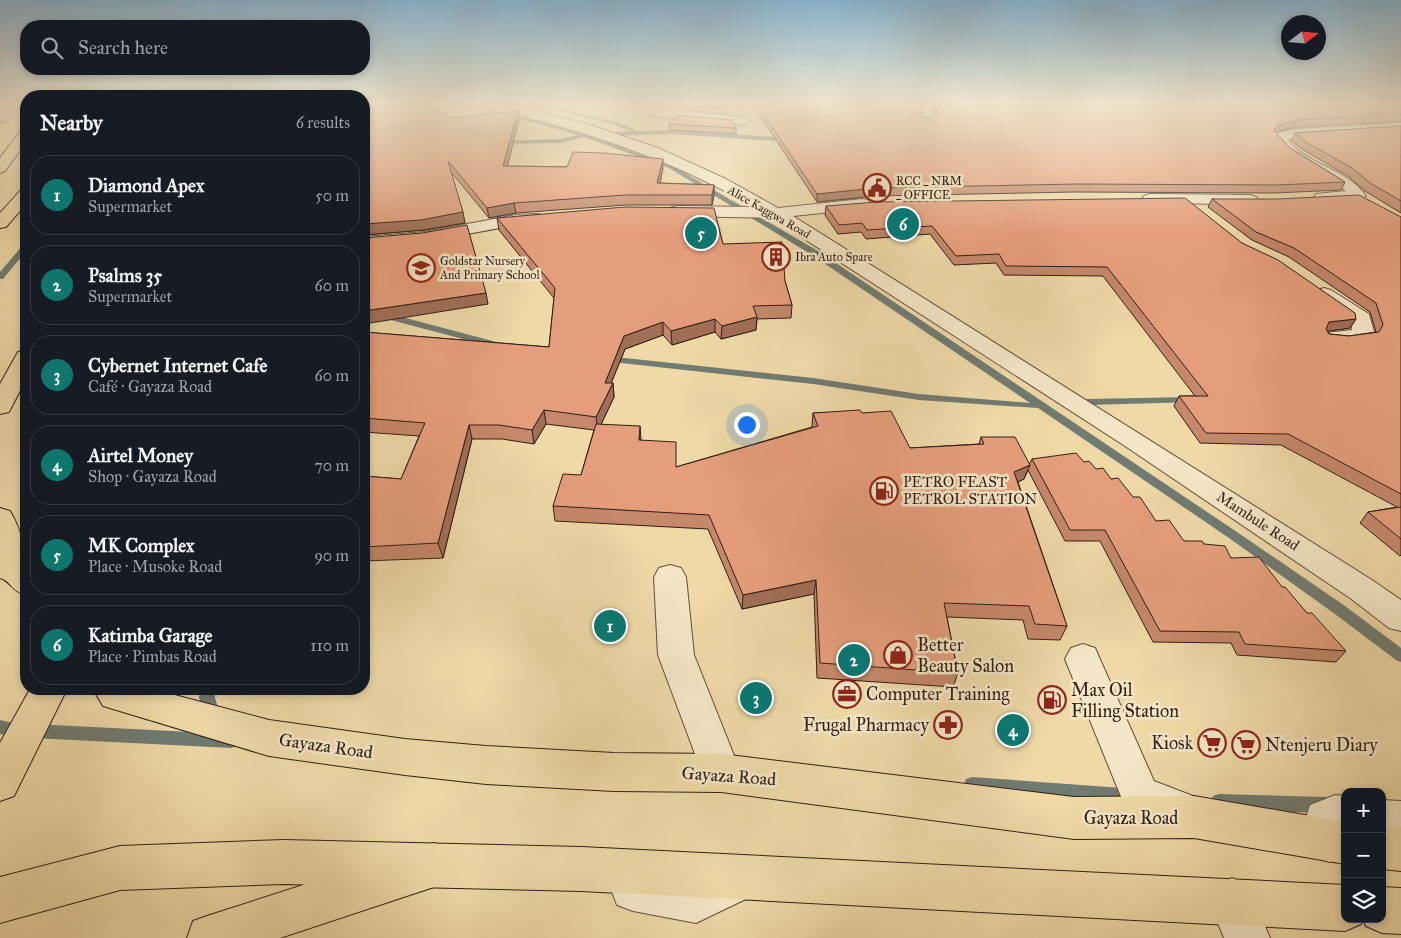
<!DOCTYPE html>
<html lang="en">
<head>
<meta charset="utf-8">
<style>
	:root { --surface:#171b24; --page:#242831; --text:#f1f3f6; --muted:#9ea1a6; --line:#363941; --accent:#0f766e }
	body { margin:0; font-family:"IM FELL Great Primer",serif; background:var(--page); color:var(--text) }
	.controls { position:absolute; right:15px; bottom:15px; display:grid; overflow:hidden; border-radius:10px; box-shadow:0 2px 8px #0003 }
	.controls button { width:45px; height:45px; display:grid; place-items:center; padding:0; border:0; border-bottom:1px solid var(--line); background:var(--surface); color:var(--text); font:25px sans-serif }
	.compass { position:absolute; left:1281px; top:15px; width:45px; height:45px; border-radius:50%; background:var(--surface); box-shadow:0 2px 8px #0003; rotate:74deg }
	.you { position:absolute; left:746px; top:424px; width:18px; height:18px; margin:-12px; border:4px solid #fff; border-radius:50%; background:#1a73e8; box-shadow:0 0 0 8px #1a73e833 }
	.badge { display:grid; place-items:center; width:32px; height:32px; border-radius:50%; background:var(--accent); color:#fff; font-size:16px; font-weight:700 }
	.pin { position:absolute; translate:-50% -50%; border:2px solid #fff; box-shadow:0 1px 5px #0006 }
	.list { margin:0; padding:0; list-style:none }
	h2 { display:flex; justify-content:space-between; align-items:center; height:65px; margin:0; padding:0 20px; font-size:21px }
	h2 small { font-size:16px; font-weight:400; color:var(--muted) }
	.list li { display:grid; grid-template-columns:32px 1fr auto; gap:15px; align-items:center; box-sizing:border-box; height:80px; margin:0 10px 10px; padding:0 10px; border:1px solid var(--line); border-radius:20px }
	.list b { display:block; font-size:19px; white-space:nowrap }
	.list p { margin:0; font-size:16px; white-space:nowrap; color:var(--muted) }
	.list em { font-size:16px; font-style:normal; color:var(--muted) }
	.icon { flex:none; width:28px; height:28px; fill:none; stroke:currentColor; stroke-width:2; stroke-linecap:round; stroke-linejoin:round }
	.map { position:relative; flex:none; width:1401px; height:938px; overflow:hidden }
	.search { position:absolute; background:var(--surface); box-shadow:0 2px 8px #0003; left:20px; top:20px; width:350px; height:55px; display:flex; align-items:center; gap:12px; box-sizing:border-box; padding:0 18px; border-radius:20px; color:var(--muted); font-size:19px }
	.panel { position:absolute; background:var(--surface); box-shadow:0 2px 8px #0003; left:20px; top:90px; width:350px; height:605px; border-radius:20px }
	.map>svg:first-child { display:block }
	.lines { fill:none; stroke-linecap:round; stroke-linejoin:round }
	.stream { fill:#707b72; fill-rule:evenodd }
	.minor-casing { stroke:#5f4c3a; stroke-width:2 }
	.major-casing { stroke:#2f1d16; stroke-width:2 }
	.highway-casing { stroke:#2f1d16; stroke-width:2 }
	.minor { fill:#f4e6c6; fill-rule:evenodd }
	.major { fill:#eed9a7; fill-rule:evenodd }
	.highway { fill:#eed9a7; fill-rule:evenodd }
	.wall { fill:#c5886a; stroke:#2f1d16 }
	.shaded-wall { fill:#a06f56; stroke:#2f1d16 }
	.building { fill:#e59e7b; stroke:#2f1d16 }
	.labels { text-anchor:middle; dominant-baseline:central; stroke-width:5; stroke-linejoin:round; paint-order:stroke }
	.far-poi-label { font-size:12px; fill:#2f1d16; stroke:#f4e6c6; text-anchor:start }
	.far-street-label { font-size:12px; fill:#2f1d16; stroke:#f4e6c6 }
	.poi-label { font-size:15px; fill:#2f1d16; stroke:#f4e6c6; text-anchor:start }
	.street-label { font-size:15px; fill:#2f1d16; stroke:#f4e6c6 }
	.near-poi-label { font-size:18px; fill:#2f1d16; stroke:#f4e6c6; text-anchor:start }
	.near-street-label { font-size:18px; fill:#2f1d16; stroke:#f4e6c6 }
</style>
</head>
<body>
<div class="map">
<svg width="1401" height="938" viewBox="0 0 1401 938">
	<rect width="100%" height="100%" fill="#eed9a7"/>
	<filter id="stains"><feTurbulence type="fractalNoise" baseFrequency=".004" numOctaves="4"/><feColorMatrix values="0 0 0 0 .2 0 0 0 0 .09 0 0 0 0 .02 0 0 0 .5 -.17"/></filter>
	<radialGradient id="worn" r=".72"><stop offset=".6" stop-color="#630" stop-opacity="0"/><stop offset="1" stop-color="#630" stop-opacity=".3"/></radialGradient>
	<g class="lines">
		<g class="stream">
			<path d="M443 102H456L494 108 569 128 673 166 818 251 1237 532 1345 606 1401 648V662L1396 660 1335 614 1229 538 1038 408 919 400 813 384 603 361 601 359 606 356 813 378 919 394 1030 403 812 255 669 168 584 137 561 143 498 144 500 141 561 139 578 135 494 112Z"/>
			<path d="M524 102H533L620 123 637 131 671 130 790 138 793 140 790 142 671 134 602 136 600 133 630 131 616 125Z"/>
			<path d="M0 120 9 122 0 124Z"/>
			<path d="M845 184H849L852 197 858 198V200H847Z"/>
			<path d="M23 245H26V251L3 279H0V272Z"/>
			<path d="M364 307 504 344 506 346 501 349 364 313Z"/>
			<path d="M1192 397 1197 400 1196 402 1087 405 1082 402 1087 399Z"/>
			<path d="M200 689H214L215 698 221 717 218 722 213 724 208 722 199 698Z"/>
			<path d="M0 720 13 723 231 734 237 736 239 741 237 746 231 748 13 737 0 734Z"/>
			<path d="M972 777 1136 789 1142 791 1144 797 1142 803 1136 805 972 793 966 791 964 785 966 779Z"/>
			<path d="M1219 794 1326 797 1332 799 1334 805 1332 811 1326 813 1219 810 1213 808 1211 802 1213 796Z"/>
		</g>
		<defs>
			<g id="minor">
				<path d="M468 102H495L511 105 587 124 658 148 726 179 778 208 862 199 868 200 870 204 868 208 862 209 793 216 1372 580 1401 600V631L1389 628 1350 598 1125 446 772 218 678 216 672 215 670 211 672 207 678 206 754 207 747 203C661 155 571 125 474 106Z"/>
				<path d="M602 102H628L668 110 743 117 750 121 743 125 668 118 608 106Z"/>
				<path d="M918 102H930L934 120 932 123H922Z"/>
				<path d="M1401 123V131L1297 137 1288 140C1308 166 1347 168 1366 196L1358 201 1316 200 1314 197 1316 194 1346 191C1321 173 1289 164 1272 137L1274 134 1294 129Z"/>
				<path d="M1150 194 1250 195 1256 197 1258 200 1256 203 1250 205 1144 202 1142 199 1144 196Z"/>
				<path d="M536 214 542 215 545 219 542 223 516 225 424 242 364 247V237L424 232 516 215Z"/>
				<path d="M1324 288 1331 290 1369 314 1375 335 1372 340 1333 345 1325 343 1322 338 1325 333 1352 330 1351 322 1314 294 1317 290Z"/>
				<path d="M670 565 681 568 686 577 694 655 741 773 735 786 721 792 707 786 658 655 654 577 659 568Z"/>
				<path d="M1083 644 1095 648 1154 781 1193 796 1199 811 1193 826 1178 832 1126 809 1065 659 1071 648Z"/>
				<path d="M1335 795 1345 796V855L1329 862 1314 856C1306 836 1302 825 1310 805Z"/>
				<path d="M1382 800 1401 801V843L1382 842Z"/>
				<path d="M734 859 750 865 756 881 750 897 696 923 633 911 617 905 611 889 617 873 633 867 694 877Z"/>
				<path d="M1232 878 1248 885 1270 938H1224L1209 901 1216 885Z"/>
			</g>
			<g id="major">
				<path d="M0 554 26 561V595C11 591 11 581 0 578Z"/>
				<path d="M30 689H67L14 796 0 801V743Z"/>
				<path d="M93 689H152L269 720 405 739 486 746 614 753 721 754 1074 797 1194 796 1345 822V864L1194 838 1074 839 721 792 614 791 486 784 405 775 269 756 103 706Z"/>
				<path d="M1382 826 1401 827V871L1382 869Z"/>
				<path d="M284 840 581 847 1345 885V919H1382V887L1401 888V934L1382 933 1366 926 1363 919 1361 924 1345 931 581 891 284 884 120 890 0 923V877L120 846Z"/>
			</g>
			<g id="highway">
				<path d="M26 129V142L5 171 0 173V158L21 130Z"/>
				<path d="M26 189V204L6 227 0 228V213L20 191Z"/>
				<path d="M26 350V379L9 412 0 414V384L18 352Z"/>
				<path d="M0 508 10 511C23 532 26 555 26 579L16 582 5 578 0 569Z"/>
				<path d="M434 843 449 850 456 865 449 880 434 887 280 938H187L193 921 210 915Z"/>
			</g>
		</defs>
		<use href="#minor" class="minor-casing"/>
		<use href="#major" class="major-casing"/>
		<use href="#highway" class="highway-casing"/>
		<use href="#minor" class="minor"/>
		<use href="#major" class="major"/>
		<use href="#highway" class="highway"/>
	</g>
	<g class="wall">
		<path d="M364 102 451 118 519 119 507 166 663 168 660 183 714 185V195L712 205H626L516 213 489 218 451 172 465 223 424 230 364 235V236Z"/>
		<path d="M751 102H919L922 117 933 118 935 116 932 102H1401V121L1294 127 1275 132 1290 148 1345 182 1341 190 1274 193 1074 192 875 196 817 202Z"/>
		<path d="M686 105 727 108V114L687 110Z"/>
		<path d="M669 124 736 128V134L669 130Z"/>
		<path d="M1401 126V213L1365 191 1348 176 1300 148 1292 141 1295 133Z"/>
		<path d="M1212 199 1401 217V555L1400 556 1360 523 1368 512 1397 507 1281 445 1200 443 1174 406 1179 396H1195L1103 276 1004 275 996 263 954 265 930 234 866 239 861 232 838 234 825 215 826 206 1242 243 1356 319 1350 328 1328 331 1329 334 1349 336 1376 332 1370 312 1289 257 1252 240 1208 207Z"/>
		<path d="M497 218 723 244 785 281 792 305 791 318 757 319 756 330 721 339 715 332 672 345 663 335 625 349 611 383H613L614 397 601 424 641 440 676 467 812 427 813 413H862L910 448 979 444 981 437 1029 465 1032 459 1084 462 1111 479 1133 497 1156 521 1184 541 1204 544 1231 558 1282 587 1307 613 1346 651 1336 662 1237 655 1231 643 1153 642 1100 541H1065L1028 470 1024 479 1018 482 1067 626 1060 640 1028 639 1023 620 947 617 958 673 953 687 817 678 814 594 742 609 708 529 555 521 553 506 581 475 594 430 546 424 534 444 502 439H472L443 558 364 561V476L401 479 419 436 364 432V332L549 347 554 298 499 230Z"/>
	</g>
	<g class="shaded-wall">
		<path d="M518 111 519 119 505 176 503 166Z"/>
		<path d="M1297 120 1294 127 1272 133 1276 126Z"/>
		<path d="M663 159V168L658 193 657 183Z"/>
		<path d="M714 185V195L712 205V195Z"/>
		<path d="M876 188 875 196 817 202V194Z"/>
		<path d="M514 203 516 213 489 218 487 208Z"/>
		<path d="M463 212 465 223 424 230 364 235V236V224Z"/>
		<path d="M486 293 488 304 364 324V311Z"/>
		<path d="M757 317 756 330 721 339 722 326Z"/>
		<path d="M715 319V332L672 345 671 331Z"/>
		<path d="M1356 319 1350 328 1323 332 1329 322Z"/>
		<path d="M663 322V335L625 349 606 396 605 383 624 336Z"/>
		<path d="M613 383 614 397 598 431 596 417Z"/>
		<path d="M544 410 546 424 534 444 532 430Z"/>
		<path d="M469 425 472 439 443 558 438 543Z"/>
		<path d="M640 426 641 440H639Z"/>
		<path d="M1030 465 1024 479 1009 486 1014 472Z"/>
		<path d="M816 580 814 594 742 609 743 595Z"/>
	</g>
	<g class="building">
		<path d="M364 102H422L451 118 518 111 503 166 567 167 573 152 604 153 663 159 657 183 714 185 712 195H625L514 203 487 208 448 161 463 212 421 220 364 224V120L369 116H364Z"/>
		<path d="M689 102H724L727 108 686 105Z"/>
		<path d="M755 102H919L922 117 933 118 937 114 934 102H1401V114L1297 120 1276 126 1274 131 1290 148 1345 182 1278 185 1077 184 876 188 817 194Z"/>
		<path d="M677 115 732 120 736 128 669 124Z"/>
		<path d="M1401 126V201L1370 183 1352 168 1304 141 1295 133Z"/>
		<path d="M1359 195 1401 217V494L1288 434 1206 433 1179 396H1208L1107 267 1006 266 999 254 956 256 932 226 867 230 862 223 839 225 826 206 876 202 1185 198 1242 243 1278 260 1355 313 1356 319 1329 322 1326 329 1329 334 1349 336 1379 332 1383 325 1376 303 1294 248 1256 232 1212 199H1278Z"/>
		<path d="M625 207 714 208 723 244 782 242 785 281 792 305 753 306 757 317 722 326 715 319 671 331 663 322 624 336 605 383H613L596 417 544 410 532 430 499 425H469L438 543 364 547V476L401 479 425 423 364 418V332L549 347 555 288 497 218Z"/>
		<path d="M467 225 486 293 364 311V238L422 233Z"/>
		<path d="M860 410 862 413 891 411 910 448 984 444 981 437H1015L1030 465 1014 472 1067 626 1035 624 1029 606 944 603 958 673 820 663 816 580 743 595 709 515 553 506 563 474 581 475 596 424 640 426 639 440 676 442V467L818 426 813 413Z"/>
		<path d="M1076 453 1084 462 1089 461 1096 469 1103 468 1111 479 1118 478 1133 497H1140L1156 521 1169 520 1184 541H1202L1204 544 1225 546 1231 558 1259 557 1282 587H1285L1307 613H1312L1346 651 1245 644 1239 632 1160 631 1105 530H1070L1032 459Z"/>
		<path d="M1401 507V539L1368 512Z"/>
	</g>
	<linearGradient id="sky" x2="0" y2="1"><stop stop-color="#89b6d2"/><stop offset="0.44" stop-color="#f7eed7"/><stop offset="1" stop-color="#f7eed7" stop-opacity="0"/></linearGradient>
	<rect width="1401" height="234" fill="url(#sky)"/>
	<defs>
		<symbol id="civic-ring" viewBox="-11 -11 22 22"><circle r="9.5" fill="#f4e6c6" stroke="#8f2418" stroke-width="1.5"/><path d="M-.6-6.5H3V-4.5H.6V-3L4-1V1h2V6H-6V1h2V-1L-.6-3ZM-1.2 2.5V6h2.4V2.5Z" fill="#8f2418"/></symbol>
		<symbol id="building-ring" viewBox="-11 -11 22 22"><circle r="9.5" fill="#f4e6c6" stroke="#8f2418" stroke-width="1.5"/><path d="M-4-6H4V6H1V3H-1V6H-4ZM-2.5-4.3h1.7v1.8h-1.7ZM.8-4.3h1.7v1.8H.8ZM-2.5-1h1.7V.8h-1.7ZM.8-1h1.7V.8H.8Z" fill="#8f2418"/></symbol>
		<symbol id="school-ring" viewBox="-11 -11 22 22"><circle r="9.5" fill="#f4e6c6" stroke="#8f2418" stroke-width="1.5"/><path d="M0-5L7-2L0 1L-7-2ZM-4 1L0 2.5L4 1V4Q0 6-4 4Z" fill="#8f2418"/></symbol>
		<symbol id="fuel-ring" viewBox="-11 -11 22 22"><circle r="9.5" fill="#f4e6c6" stroke="#8f2418" stroke-width="1.5"/><path d="M-5.5-6h7V0h2V4h1.3V-2.5L3-4.5l.8-.8L6-3V5H2.5V1h-1V6h-7ZM-4.2-4.7v3.2H.2V-4.7Z" fill="#8f2418"/></symbol>
		<symbol id="shop-ring" viewBox="-11 -11 22 22"><circle r="9.5" fill="#f4e6c6" stroke="#8f2418" stroke-width="1.5"/><path d="M-5-2.5h2.3a2.7 3.5 0 0 1 5.4 0H5L5.5 6h-11ZM-1.5-2.5h3a1.5 2.3 0 0 0-3 0Z" fill="#8f2418"/></symbol>
		<symbol id="office-ring" viewBox="-11 -11 22 22"><circle r="9.5" fill="#f4e6c6" stroke="#8f2418" stroke-width="1.5"/><path d="M-6-3h4V-5.5h4V-3h4V5H-6ZM-1-4.5V-3h2v-1.5ZM-6 0V1H6V0Z" fill="#8f2418"/></symbol>
		<symbol id="pharmacy-ring" viewBox="-11 -11 22 22"><circle r="9.5" fill="#f4e6c6" stroke="#8f2418" stroke-width="1.5"/><path d="M-2-6h4v4h4v4h-4v4h-4v-4h-4v-4h4Z" fill="#8f2418"/></symbol>
		<symbol id="supermarket-ring" viewBox="-11 -11 22 22"><circle r="9.5" fill="#f4e6c6" stroke="#8f2418" stroke-width="1.5"/><path d="M-6-5.5h2.5l.6 2H6L4.5 2H-2.5L-4.4-4H-6ZM-1.5 3.2a1.3 1.3 0 1 0 .1 0ZM3 3.2a1.3 1.3 0 1 0 .1 0Z" fill="#8f2418"/></symbol>
	</defs>
	<g fill-rule="evenodd">
		<use href="#civic-ring" x="861" y="172" width="32" height="32"/>
		<use href="#building-ring" x="760" y="241" width="32" height="32"/>
		<use href="#school-ring" x="405" y="252" width="32" height="32"/>
		<use href="#fuel-ring" x="868" y="475" width="32" height="32"/>
		<use href="#shop-ring" x="882" y="639" width="32" height="32"/>
		<use href="#office-ring" x="831" y="678" width="32" height="32"/>
		<use href="#fuel-ring" x="1036" y="684" width="32" height="32"/>
		<use href="#pharmacy-ring" x="932" y="709" width="32" height="32"/>
		<use href="#supermarket-ring" x="1196" y="727" width="32" height="32"/>
		<use href="#supermarket-ring" x="1230" y="729" width="32" height="32"/>
	</g>
	<g class="labels">
		<g class="far-poi-label">
			<text x="896" y="181">RCC _ NRM<tspan x="896" dy="14">_ OFFICE</tspan></text>
			<text x="795" y="257">Ibra Auto Spare</text>
			<text x="440" y="261">Goldstar Nursery<tspan x="440" dy="14">And Primary School</tspan></text>
		</g>
		<g class="far-street-label">
			<text transform="translate(769 212) rotate(30)">Alice Kaggwa Road</text>
		</g>
		<g class="poi-label">
			<text x="903" y="482">PETRO FEAST<tspan x="903" dy="17">PETROL STATION</tspan></text>
		</g>
		<g class="street-label">
			<text transform="translate(1258 521) rotate(33)">Mambule Road</text>
		</g>
		<g class="near-poi-label">
			<text x="917" y="645">Better<tspan x="917" dy="21">Beauty Salon</tspan></text>
			<text x="1071" y="690">Max Oil<tspan x="1071" dy="21">Filling Station</tspan></text>
			<text x="866" y="694">Computer Training</text>
			<text x="929" y="725" text-anchor="end">Frugal Pharmacy</text>
			<text x="1193" y="743" text-anchor="end">Kiosk</text>
			<text x="1265" y="745">Ntenjeru Diary</text>
		</g>
		<g class="near-street-label">
			<text transform="translate(326 746) rotate(8)">Gayaza Road</text>
			<text transform="translate(729 776) rotate(4)">Gayaza Road</text>
			<text x="1131" y="818">Gayaza Road</text>
		</g>
	</g>
	<rect width="100%" height="100%" filter="url(#stains)"/>
	<rect width="100%" height="100%" fill="url(#worn)"/>
</svg>
<div class="controls">
<button>+</button>
<button>−</button>
<button><svg class="icon" aria-label="layers" viewBox="0 0 24 24"><path d="M12 4l9 5-9 5-9-5zM3 14l9 5 9-5"/></svg></button>
</div>
<svg class="compass" viewBox="-18 -18 36 36"><path d="M0-13l5 13h-10z" fill="#e53935"/><path d="M0 13l5-13h-10z" fill="#9ea1a6"/></svg>
<div class="you"></div>
<div class="pin badge" style="left:610px;top:626px">1</div>
<div class="pin badge" style="left:854px;top:660px">2</div>
<div class="pin badge" style="left:756px;top:698px">3</div>
<div class="pin badge" style="left:1013px;top:730px">4</div>
<div class="pin badge" style="left:701px;top:233px">5</div>
<div class="pin badge" style="left:903px;top:224px">6</div>
<div class="search"><svg class="icon" aria-label="search" viewBox="0 0 24 24"><circle cx="10" cy="10" r="6"/><path d="M15 15l6 6"/></svg>Search here</div>
<section class="panel">
<h2>Nearby<small>6 results</small></h2>
<ul class="list">
<li><span class="badge">1</span><div><b>Diamond Apex</b><p>Supermarket</p></div><em>50 m</em></li>
<li><span class="badge">2</span><div><b>Psalms 35</b><p>Supermarket</p></div><em>60 m</em></li>
<li><span class="badge">3</span><div><b>Cybernet Internet Cafe</b><p>Café · Gayaza Road</p></div><em>60 m</em></li>
<li><span class="badge">4</span><div><b>Airtel Money</b><p>Shop · Gayaza Road</p></div><em>70 m</em></li>
<li><span class="badge">5</span><div><b>MK Complex</b><p>Place · Musoke Road</p></div><em>90 m</em></li>
<li><span class="badge">6</span><div><b>Katimba Garage</b><p>Place · Pimbas Road</p></div><em>110 m</em></li>
</ul>
</section>
</div>
</body>
</html>
